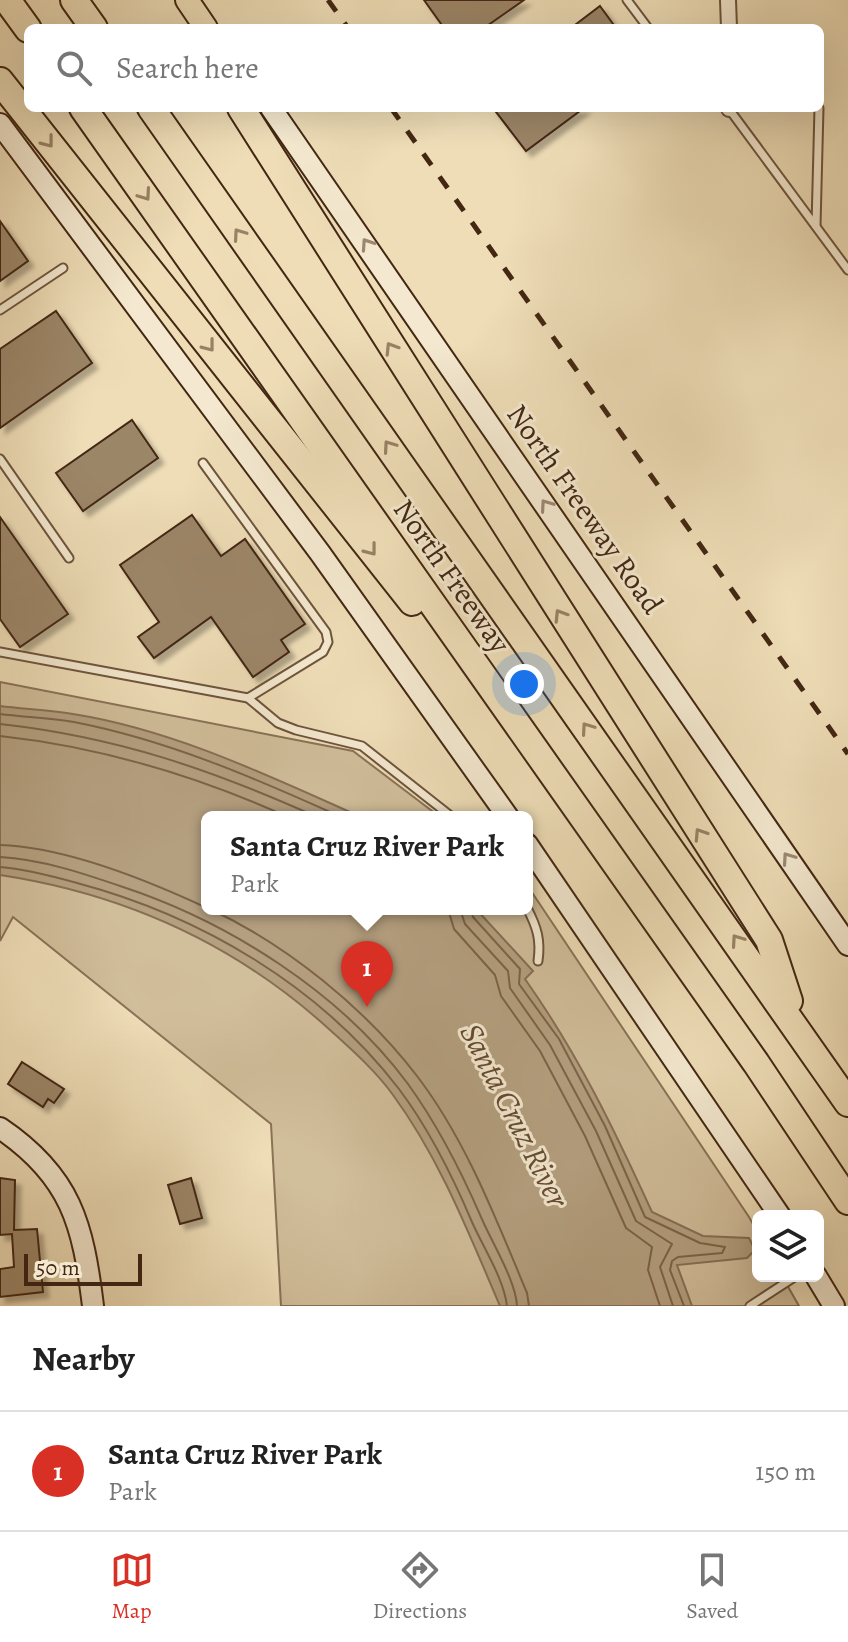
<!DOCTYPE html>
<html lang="en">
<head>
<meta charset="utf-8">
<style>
	:root { --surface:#fff; --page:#f2f2f2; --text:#222; --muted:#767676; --line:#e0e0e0; --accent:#d93025 }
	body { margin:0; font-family:Alegreya,serif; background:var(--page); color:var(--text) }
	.controls { position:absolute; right:24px; bottom:24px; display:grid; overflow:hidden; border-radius:12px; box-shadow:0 8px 32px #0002 }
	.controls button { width:72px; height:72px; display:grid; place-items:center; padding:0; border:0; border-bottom:2px solid var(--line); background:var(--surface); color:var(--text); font:40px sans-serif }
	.scale { position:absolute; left:24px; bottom:20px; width:118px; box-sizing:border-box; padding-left:8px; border:4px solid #432713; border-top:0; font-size:22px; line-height:28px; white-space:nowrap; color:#432713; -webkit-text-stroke:6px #f4e9d0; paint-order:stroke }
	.you { position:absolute; left:524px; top:684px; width:28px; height:28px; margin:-20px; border:6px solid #fff; border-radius:50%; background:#1a73e8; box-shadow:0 0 0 12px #1a73e833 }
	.badge { display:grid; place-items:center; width:52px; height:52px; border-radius:50%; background:var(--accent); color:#fff; font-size:26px; font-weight:700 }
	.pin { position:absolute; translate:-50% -66px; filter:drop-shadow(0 2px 4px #0008) }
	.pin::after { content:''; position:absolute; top:42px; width:28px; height:24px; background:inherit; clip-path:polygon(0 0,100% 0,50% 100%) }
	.popup { position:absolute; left:201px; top:811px; width:332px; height:104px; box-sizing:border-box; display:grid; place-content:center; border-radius:12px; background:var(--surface); filter:drop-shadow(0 2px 6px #0005); font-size:26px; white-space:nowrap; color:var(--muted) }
	.popup b { font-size:30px; color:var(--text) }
	.popup::after { content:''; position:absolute; left:50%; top:100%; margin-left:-16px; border:16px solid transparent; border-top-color:var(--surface) }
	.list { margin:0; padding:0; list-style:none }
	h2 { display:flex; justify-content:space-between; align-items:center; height:104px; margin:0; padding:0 32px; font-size:34px }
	h2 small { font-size:26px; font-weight:400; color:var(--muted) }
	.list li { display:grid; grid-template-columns:52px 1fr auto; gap:24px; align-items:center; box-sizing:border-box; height:120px; padding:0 32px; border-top:2px solid var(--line) }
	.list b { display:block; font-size:30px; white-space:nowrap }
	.list p { margin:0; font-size:26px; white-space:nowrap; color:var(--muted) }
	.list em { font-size:26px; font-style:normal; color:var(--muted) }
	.icon { flex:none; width:44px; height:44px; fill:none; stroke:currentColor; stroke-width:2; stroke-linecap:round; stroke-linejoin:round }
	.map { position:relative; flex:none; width:848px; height:1306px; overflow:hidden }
	.search { position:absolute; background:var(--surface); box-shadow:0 8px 32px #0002; left:24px; right:24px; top:24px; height:88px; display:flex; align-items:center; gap:20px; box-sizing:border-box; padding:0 28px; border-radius:12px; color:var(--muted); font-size:30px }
	.sheet { height:224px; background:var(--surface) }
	nav { display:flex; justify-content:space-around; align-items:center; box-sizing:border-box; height:112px; border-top:2px solid var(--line); background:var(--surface); font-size:22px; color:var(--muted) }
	nav a { display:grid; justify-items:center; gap:4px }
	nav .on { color:var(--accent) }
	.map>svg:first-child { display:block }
	.green { fill:#d1be9b; stroke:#8a7257; stroke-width:2 }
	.water { fill:#b49f7f; stroke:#876f54; stroke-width:2 }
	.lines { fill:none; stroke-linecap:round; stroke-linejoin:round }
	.shore { stroke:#7c6349; stroke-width:2 }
	.building { fill:#9c8668; stroke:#432713; stroke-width:2; filter:url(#shadow) }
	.lane-casing { stroke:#6e543c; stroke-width:11 }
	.street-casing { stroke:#6e543c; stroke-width:18 }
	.secondary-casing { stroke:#432713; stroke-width:24 }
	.primary-casing { stroke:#432713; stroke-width:26 }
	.highway-casing { stroke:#432713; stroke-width:30 }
	.lane { stroke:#f4e9d0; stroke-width:7 }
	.street { stroke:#f4e9d0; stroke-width:14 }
	.secondary { stroke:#f4e9d0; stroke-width:20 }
	.primary { stroke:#eeddb7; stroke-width:22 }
	.highway { stroke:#eeddb7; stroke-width:26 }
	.rail { stroke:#432713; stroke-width:5; stroke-dasharray:14 14; stroke-linecap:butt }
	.oneway { stroke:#988265 }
	.oneway2 { stroke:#9c8872 }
	.labels { text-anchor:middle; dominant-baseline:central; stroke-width:6; stroke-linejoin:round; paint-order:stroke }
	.street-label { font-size:30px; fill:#432713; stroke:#f4e9d0 }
	.water-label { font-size:32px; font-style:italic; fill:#654b33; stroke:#f4e9d0 }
</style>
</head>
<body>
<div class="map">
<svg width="848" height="1306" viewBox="0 0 848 1306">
	<defs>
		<filter id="shadow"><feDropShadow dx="5.5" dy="5.5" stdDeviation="2" flood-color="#0004"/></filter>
	</defs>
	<rect width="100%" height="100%" fill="#eeddb7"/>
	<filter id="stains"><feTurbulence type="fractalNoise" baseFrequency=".0025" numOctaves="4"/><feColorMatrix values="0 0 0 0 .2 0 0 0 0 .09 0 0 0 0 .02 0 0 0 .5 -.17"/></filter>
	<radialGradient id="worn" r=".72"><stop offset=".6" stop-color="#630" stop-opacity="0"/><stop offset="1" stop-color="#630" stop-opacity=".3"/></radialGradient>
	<path class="green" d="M0 682 353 751 440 817H207V909H527V885L749 1217 758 1233V1276H782L799 1306H281L271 1124 13 917 0 941Z"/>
	<path class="water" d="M0 706C24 709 49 710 73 714 174 730 269 776 361 817H207V909H476L533 971 525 979C578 1054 614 1129 652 1212L703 1236 749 1238 755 1250 747 1258 677 1265 692 1306H500C469 1234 440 1159 393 1095 376 1071 352 1050 330 1030 237 945 125 894 0 875Z"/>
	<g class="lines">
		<g class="shore">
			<path d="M0 714C24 717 50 718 74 722 167 740 255 778 341 817"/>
			<path d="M0 724C117 737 210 769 317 817"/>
			<path d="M0 736C101 747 195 775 288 817"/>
			<path d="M0 845C66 847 147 880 207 908"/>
			<path d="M0 857C41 859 85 874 123 887 229 922 341 993 408 1084 437 1124 461 1171 481 1217 491 1241 516 1281 517 1306"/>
			<path d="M0 867C26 869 52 876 77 883 201 916 320 986 399 1089 429 1129 453 1177 472 1222 483 1247 504 1279 507 1306"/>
			<path d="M210 909C287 945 365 1008 417 1076 466 1140 496 1219 527 1293L529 1306"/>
			<path d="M448 909 454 929 495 975 501 996 540 1051 585 1136 626 1228 652 1247 648 1270 660 1306"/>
			<path d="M460 909 465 924 508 971 510 988 550 1045 596 1131 636 1221 672 1244 660 1267 673 1306"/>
			<path d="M471 909 473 917 520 969 519 984 559 1039 605 1126 645 1217 700 1243 725 1247 722 1253 678 1257 672 1261 670 1270 684 1306"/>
		</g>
	</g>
	<g class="building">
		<path d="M424 0H524L484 28H444Z"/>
		<path d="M600 6 616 28H571Z"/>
		<path d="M493 108H584L526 151Z"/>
		<path d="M0 221 28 261 0 281Z"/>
		<path d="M56 311 92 363 0 428V349Z"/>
		<path d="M132 420 158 458 83 511 56 473Z"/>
		<path d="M192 515 221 556 245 539 305 624 281 640 289 652 253 677 211 617 154 658 138 637 159 622 120 565Z"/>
		<path d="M0 517 68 614 20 647 0 619Z"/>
		<path d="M22 1062 64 1089 54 1103 48 1099 43 1107 8 1084Z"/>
		<path d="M0 1178 15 1180 14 1230 37 1229 43 1292 0 1297V1269L14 1267 12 1234 0 1235Z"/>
		<path d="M191 1178 202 1218 180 1224 168 1185Z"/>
	</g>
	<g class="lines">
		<defs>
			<g id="lane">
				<path d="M627 0 648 28"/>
				<path d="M729 109 848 270"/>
				<path d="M816 226 819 108"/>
				<path d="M0 310 63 268"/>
				<path d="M0 459 69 558"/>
				<path d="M0 652 248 698 323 652 328 642 326 632 203 463"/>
				<path d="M248 698 278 723 296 730 362 746 452 817"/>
				<path d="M527 908C537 927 541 940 538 961"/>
				<path d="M750 1306 796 1276"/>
			</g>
			<g id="street">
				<path d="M728 0 729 28"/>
				<path d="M729 108V109"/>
			</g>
			<g id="secondary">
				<path d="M271 108 848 945"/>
				<path d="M0 124 320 553 508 817"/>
				<path d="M527 844 780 1216"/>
				<path d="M0 1128C71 1176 83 1224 93 1306"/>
				<path d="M816 1276 834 1306"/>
			</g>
			<path id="primary" d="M187 0 206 28"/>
			<g id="highway">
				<path d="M7 0 28 29"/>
				<path d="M74 0 94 28"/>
				<path d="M0 81 412 602"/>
				<path d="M83 108 756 1063 848 1201"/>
				<path d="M151 108 848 1103"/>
				<path d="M241 108 769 940 789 1001"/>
			</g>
		</defs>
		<use href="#lane" class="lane-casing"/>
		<use href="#street" class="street-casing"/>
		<use href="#secondary" class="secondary-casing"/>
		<use href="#primary" class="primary-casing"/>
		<use href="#highway" class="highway-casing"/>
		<use href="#lane" class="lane"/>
		<use href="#street" class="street"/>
		<use href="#secondary" class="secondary"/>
		<use href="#primary" class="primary"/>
		<use href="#highway" class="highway"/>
		<g class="rail">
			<path d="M328 0 348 28"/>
			<path d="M391 108 848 754"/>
		</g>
	</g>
	<defs><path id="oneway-chevron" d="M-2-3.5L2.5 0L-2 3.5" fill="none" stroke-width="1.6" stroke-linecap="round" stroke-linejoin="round" transform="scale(2)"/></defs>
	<g class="oneway">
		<use href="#oneway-chevron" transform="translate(48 142) rotate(52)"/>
		<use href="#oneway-chevron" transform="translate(145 195) rotate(55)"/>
		<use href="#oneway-chevron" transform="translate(239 234) rotate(-125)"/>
		<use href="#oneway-chevron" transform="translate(209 346) rotate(52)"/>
		<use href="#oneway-chevron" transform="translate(391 348) rotate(-122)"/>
		<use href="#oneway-chevron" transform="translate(389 446) rotate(-125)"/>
		<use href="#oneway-chevron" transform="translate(371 550) rotate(52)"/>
		<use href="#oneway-chevron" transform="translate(560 615) rotate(-122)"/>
		<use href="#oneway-chevron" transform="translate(587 728) rotate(-125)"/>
		<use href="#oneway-chevron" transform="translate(700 834) rotate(-123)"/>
		<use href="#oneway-chevron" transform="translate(737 940) rotate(-125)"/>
	</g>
	<g class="oneway2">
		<use href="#oneway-chevron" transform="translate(367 244) rotate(-124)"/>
		<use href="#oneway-chevron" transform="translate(546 505) rotate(-125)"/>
		<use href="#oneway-chevron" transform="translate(788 858) rotate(-125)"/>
	</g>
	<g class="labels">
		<g class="street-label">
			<text transform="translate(585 509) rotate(55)">North Freeway Road</text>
			<text transform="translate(452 576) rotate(55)">North Freeway</text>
		</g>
		<g class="water-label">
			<text transform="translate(515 1115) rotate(63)">Santa Cruz River</text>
		</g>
	</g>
	<rect width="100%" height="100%" filter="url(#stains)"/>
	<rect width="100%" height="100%" fill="url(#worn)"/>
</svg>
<div class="controls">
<button><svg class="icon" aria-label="layers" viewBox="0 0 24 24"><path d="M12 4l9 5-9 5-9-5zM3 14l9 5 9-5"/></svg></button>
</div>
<div class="scale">50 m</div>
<div class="you"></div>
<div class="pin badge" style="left:367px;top:1007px">1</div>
<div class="popup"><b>Santa Cruz River Park</b>Park</div>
<div class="search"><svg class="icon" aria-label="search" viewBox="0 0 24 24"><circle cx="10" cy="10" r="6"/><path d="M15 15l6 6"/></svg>Search here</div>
</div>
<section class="sheet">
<h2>Nearby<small></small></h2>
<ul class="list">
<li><span class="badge">1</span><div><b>Santa Cruz River Park</b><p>Park</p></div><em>150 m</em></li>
</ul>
</section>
<nav>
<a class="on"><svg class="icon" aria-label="map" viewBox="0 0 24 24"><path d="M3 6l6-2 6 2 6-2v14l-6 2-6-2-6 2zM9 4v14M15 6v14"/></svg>Map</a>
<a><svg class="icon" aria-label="directions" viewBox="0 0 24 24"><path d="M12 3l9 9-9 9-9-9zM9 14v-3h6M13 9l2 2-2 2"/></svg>Directions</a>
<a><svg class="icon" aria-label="saved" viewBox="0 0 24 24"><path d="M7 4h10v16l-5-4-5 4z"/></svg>Saved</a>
</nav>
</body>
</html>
